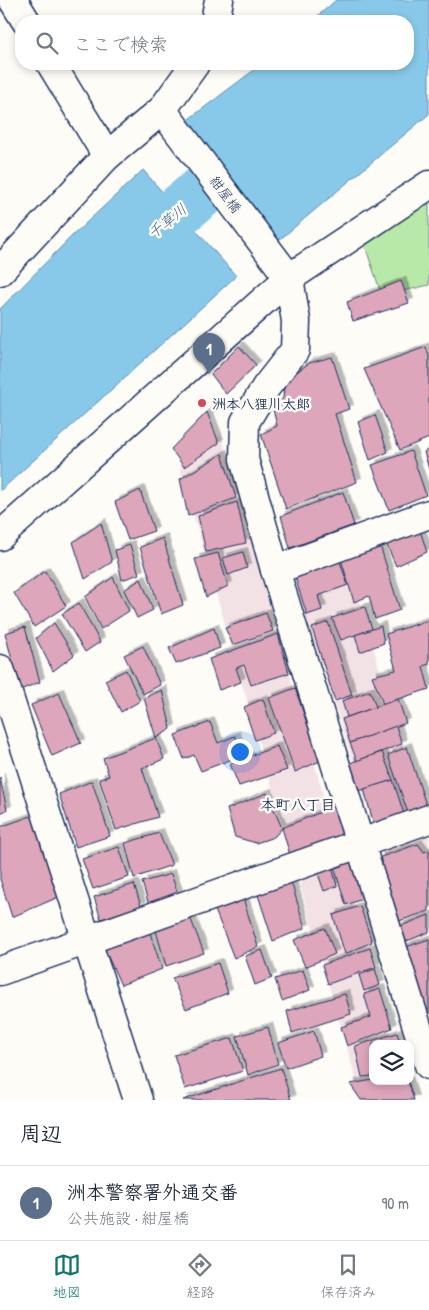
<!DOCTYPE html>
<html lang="ja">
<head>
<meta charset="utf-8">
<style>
	:root { --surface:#fff; --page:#f6f6f7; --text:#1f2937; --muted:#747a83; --line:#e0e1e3; --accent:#0f766e }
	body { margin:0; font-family:"Patrick Hand","Klee One",sans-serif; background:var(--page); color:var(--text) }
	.controls { position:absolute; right:15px; bottom:15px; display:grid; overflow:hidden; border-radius:10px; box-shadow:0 2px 8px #0003 }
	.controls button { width:45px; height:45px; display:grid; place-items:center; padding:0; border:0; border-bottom:1px solid var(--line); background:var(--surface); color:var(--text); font:25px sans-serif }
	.you { position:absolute; left:239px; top:751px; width:18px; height:18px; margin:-12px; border:4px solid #fff; border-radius:50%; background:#1a73e8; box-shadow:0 0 0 8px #1a73e833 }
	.badge { display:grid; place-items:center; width:32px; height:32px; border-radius:50%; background:var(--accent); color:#fff; font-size:16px; font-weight:700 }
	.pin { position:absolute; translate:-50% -41px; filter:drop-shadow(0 1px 2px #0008) }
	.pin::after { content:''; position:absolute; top:26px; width:18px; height:15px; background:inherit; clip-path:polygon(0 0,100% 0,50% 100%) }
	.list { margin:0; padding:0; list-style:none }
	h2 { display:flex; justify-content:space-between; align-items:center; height:65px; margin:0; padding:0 20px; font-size:21px }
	h2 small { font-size:16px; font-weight:400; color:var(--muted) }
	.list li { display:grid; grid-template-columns:32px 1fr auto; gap:15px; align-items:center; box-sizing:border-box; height:75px; padding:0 20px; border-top:1px solid var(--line) }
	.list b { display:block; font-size:19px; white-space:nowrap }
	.list p { margin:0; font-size:16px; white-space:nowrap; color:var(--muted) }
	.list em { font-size:16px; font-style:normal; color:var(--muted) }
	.icon { flex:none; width:28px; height:28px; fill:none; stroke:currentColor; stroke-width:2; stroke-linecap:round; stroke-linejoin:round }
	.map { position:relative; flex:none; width:429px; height:1100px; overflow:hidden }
	.search { position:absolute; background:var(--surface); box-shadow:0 2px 8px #0003; left:15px; right:15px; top:15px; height:55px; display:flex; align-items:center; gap:12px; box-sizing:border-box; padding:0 18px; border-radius:20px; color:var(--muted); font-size:19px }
	.sheet { height:140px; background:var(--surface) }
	nav { display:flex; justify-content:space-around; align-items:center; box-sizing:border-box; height:70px; border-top:1px solid var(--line); background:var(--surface); font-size:14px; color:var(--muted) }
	nav a { display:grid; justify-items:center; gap:2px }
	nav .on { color:var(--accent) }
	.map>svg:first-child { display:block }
	.built { fill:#f3e2e5 }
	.green { fill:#b9e9a8; stroke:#6a8c83 }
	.water { fill:#88c9e9; stroke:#5c8bb1 }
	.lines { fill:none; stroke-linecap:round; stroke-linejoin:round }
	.river { stroke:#88c9e9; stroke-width:52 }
	.building { fill:#dda6ba; stroke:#1b2f5e; filter:url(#shadow) }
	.minor-casing { stroke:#1b2f5e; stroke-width:31 }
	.minor { stroke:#fdfcf7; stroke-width:28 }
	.poi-dot { fill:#d1495b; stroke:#fdfcf7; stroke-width:2 }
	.labels { text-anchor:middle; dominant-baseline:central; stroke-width:5; stroke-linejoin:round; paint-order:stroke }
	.street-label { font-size:14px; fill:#1b2f5e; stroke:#fdfcf7 }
	.poi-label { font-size:14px; font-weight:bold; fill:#1b2f5e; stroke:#fdfcf7; text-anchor:start }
	.water-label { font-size:15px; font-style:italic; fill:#3c5d88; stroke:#fdfcf7 }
	.neighbourhood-label { font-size:15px; font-weight:bold; fill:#1b2f5e; stroke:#fdfcf7 }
</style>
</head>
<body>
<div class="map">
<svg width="429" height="1100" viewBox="0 0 429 1100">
	<defs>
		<filter id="shadow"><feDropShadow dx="4.5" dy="-4.5" stdDeviation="0" flood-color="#0004"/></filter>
	</defs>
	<rect width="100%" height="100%" fill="#fdfcf7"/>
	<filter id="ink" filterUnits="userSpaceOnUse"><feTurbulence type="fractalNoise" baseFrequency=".02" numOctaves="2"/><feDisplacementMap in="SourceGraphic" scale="10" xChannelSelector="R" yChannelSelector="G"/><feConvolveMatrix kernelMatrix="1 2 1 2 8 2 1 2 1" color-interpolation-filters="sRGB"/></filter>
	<g filter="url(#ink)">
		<g class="built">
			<path d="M221 434 394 1044H373V1081L362 1100 180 468Z"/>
			<path d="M351 572 429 836V996L297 589Z"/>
		</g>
		<path class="green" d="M429 197V285L382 296 363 240Z"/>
		<g class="water">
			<path d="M336 0H429V114L272 246 181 125 262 64H408V21H312Z"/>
			<path d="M143 170 236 276 0 491V309L72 236Z"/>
		</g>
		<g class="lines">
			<path class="river" d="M125 258 136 246 292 118 348 64"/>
		</g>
		<g class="building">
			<path d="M401 281 409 303 353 321 347 302Z"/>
			<path d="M239 346 256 365 226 394 211 374Z"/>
			<path d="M426 347 429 356V438L400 450 364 369Z"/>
			<path d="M332 357 349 409 335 414 357 482 286 509 261 434 277 426 273 409 283 398 284 388 294 374 309 363Z"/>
			<path d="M207 412 219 443 184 467 171 449Z"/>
			<path d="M375 415 388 452 370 460 358 422Z"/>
			<path d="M429 449V469L424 452Z"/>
			<path d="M411 451 426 495 389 510 372 465Z"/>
			<path d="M222 454 236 498 188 516 180 479Z"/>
			<path d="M140 490 154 531 128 540 115 502Z"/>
			<path d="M343 492 354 525 290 548 281 516Z"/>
			<path d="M237 502 246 543 206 552 198 516Z"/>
			<path d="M417 521 427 552 396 566 383 536Z"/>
			<path d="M101 523 112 562 85 579 73 542Z"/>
			<path d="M163 538 183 605 161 614 140 547Z"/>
			<path d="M379 542 400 610 375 619 369 596 354 602 340 556Z"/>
			<path d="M130 545 139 574 122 580 115 550Z"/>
			<path d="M243 552 247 568 228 575 223 558Z"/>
			<path d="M218 553 228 586 206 597 195 559Z"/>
			<path d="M339 559 348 585 318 596 322 610 307 615 295 577Z"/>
			<path d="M45 571 66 606 34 627 14 593Z"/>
			<path d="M113 577 129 611 101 629 85 597Z"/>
			<path d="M141 579 153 610 137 618 124 590Z"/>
			<path d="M79 603 100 642 85 652 62 614Z"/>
			<path d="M365 607 372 629 341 640 332 618Z"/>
			<path d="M266 613 273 631 233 645 225 628Z"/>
			<path d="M429 620V664L423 666 429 689 383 704 372 676 396 670 386 634Z"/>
			<path d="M328 622 352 695 335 701 312 628Z"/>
			<path d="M54 623 74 655 53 671 36 638Z"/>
			<path d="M381 626 384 643 360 652 355 635Z"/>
			<path d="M25 627 40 682 20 690 5 633Z"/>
			<path d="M214 628 220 648 176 664 169 648Z"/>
			<path d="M278 634 289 673 251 685 244 665 236 668 241 682 219 690 209 659Z"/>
			<path d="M143 646 160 685 143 694 124 655Z"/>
			<path d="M126 670 140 701 121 712 105 680Z"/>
			<path d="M295 688 320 761 295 772 269 698Z"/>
			<path d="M162 690 171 729 156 738 144 698Z"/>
			<path d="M370 691 376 707 347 717 342 701Z"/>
			<path d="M59 693 81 743 52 756 31 705Z"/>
			<path d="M263 699 274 733 255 740 244 707Z"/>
			<path d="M398 699 406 723 350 743 342 719Z"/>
			<path d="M210 722 218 743 235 736 243 755 201 771 194 755 184 759 175 735Z"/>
			<path d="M396 726 402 744 357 761 350 743Z"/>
			<path d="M156 738 164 759 142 768 158 817 116 830 99 779 109 776 103 758Z"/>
			<path d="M277 746 287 770 239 786 230 764Z"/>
			<path d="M407 747 427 808 408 813 388 755Z"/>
			<path d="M382 752 393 780 359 791 350 763Z"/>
			<path d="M0 777 7 810 0 813Z"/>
			<path d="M393 780 404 814 374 825 364 789Z"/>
			<path d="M92 781 110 836 76 847 59 794Z"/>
			<path d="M267 793 282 828 274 837 256 843 235 837 227 809Z"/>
			<path d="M333 807 343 834 290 855 282 828Z"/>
			<path d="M34 815 61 896 12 917 0 879V827Z"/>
			<path d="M159 833 172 865 134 878 125 843Z"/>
			<path d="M418 844 424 852 429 850V911L399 921 378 858Z"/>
			<path d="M119 847 129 877 93 889 82 859Z"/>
			<path d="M349 854 365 898 346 905 332 860Z"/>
			<path d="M331 863 337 886 324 891 316 868Z"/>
			<path d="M171 874 178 894 149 905 142 882Z"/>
			<path d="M290 878 305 928 273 941 257 892Z"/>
			<path d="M134 884 141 906 101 919 94 897Z"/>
			<path d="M243 898 258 947 234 958 215 910Z"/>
			<path d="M360 906 372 942 345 954 333 915Z"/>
			<path d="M429 915V932L402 943 396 928Z"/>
			<path d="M190 917 204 953 166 966 155 927Z"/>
			<path d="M148 927 162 969 121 985 102 944Z"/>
			<path d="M325 928 335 954 305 967 294 940Z"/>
			<path d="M429 939V1024L403 948Z"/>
			<path d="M370 948 376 967 328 984 322 965Z"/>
			<path d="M262 950 272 978 255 985 245 956Z"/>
			<path d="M218 963 228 993 186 1009 172 978Z"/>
			<path d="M375 969 380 985 364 991 359 975Z"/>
			<path d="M303 970 310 990 282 1001 275 979Z"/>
			<path d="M380 989 392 1028 347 1046 341 1027 371 1017 364 994Z"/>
			<path d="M345 994 351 1014 292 1033 287 1011Z"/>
			<path d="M268 1027 278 1064 248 1075 237 1036Z"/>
			<path d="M314 1031 321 1056 286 1068 278 1043Z"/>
			<path d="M397 1033 401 1044H373V1076L362 1077 355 1046Z"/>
			<path d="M232 1038 243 1071 185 1089 174 1055Z"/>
			<path d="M281 1068 291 1100H183Z"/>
			<path d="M373 1080 408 1081 414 1100H361L350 1084Z"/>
		</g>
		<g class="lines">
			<defs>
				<g id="minor">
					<path d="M13 0 26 21"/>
					<path d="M215 21 219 0"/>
					<path d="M51 64 107 156"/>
					<path d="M162 110 289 278 296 321 295 350 266 387 245 422 244 459 275 570 429 1065"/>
					<path d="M0 271 107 156 162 110 195 64"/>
					<path d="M0 536 289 278 429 185"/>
					<path d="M275 570 429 514"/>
					<path d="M0 669 138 1100"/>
					<path d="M0 971 429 819"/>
				</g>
			</defs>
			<use href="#minor" class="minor-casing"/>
			<use href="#minor" class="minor"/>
		</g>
	</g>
	<circle class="poi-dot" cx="202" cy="403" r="5"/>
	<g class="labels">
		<g class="street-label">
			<text transform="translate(226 194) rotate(53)">紺屋橋</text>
		</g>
		<g class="poi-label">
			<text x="212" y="403">洲本八狸川太郎</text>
		</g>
		<g class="water-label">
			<text transform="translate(167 221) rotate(-39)">千草川</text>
		</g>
		<g class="neighbourhood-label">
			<text x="298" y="804">本町八丁目</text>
		</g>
	</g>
</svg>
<div class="controls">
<button><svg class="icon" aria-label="layers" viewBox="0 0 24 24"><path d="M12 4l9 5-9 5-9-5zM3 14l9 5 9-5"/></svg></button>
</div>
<div class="you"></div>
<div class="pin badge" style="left:209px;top:374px;background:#5c6f8a">1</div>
<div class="search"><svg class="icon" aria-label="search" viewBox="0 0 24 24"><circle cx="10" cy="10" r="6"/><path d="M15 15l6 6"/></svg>ここで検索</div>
</div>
<section class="sheet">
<h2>周辺<small></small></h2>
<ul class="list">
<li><span class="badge" style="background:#5c6f8a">1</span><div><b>洲本警察署外通交番</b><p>公共施設 · 紺屋橋</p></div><em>90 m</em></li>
</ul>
</section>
<nav>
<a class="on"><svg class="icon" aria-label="map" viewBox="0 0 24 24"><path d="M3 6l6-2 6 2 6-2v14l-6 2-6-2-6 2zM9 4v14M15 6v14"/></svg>地図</a>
<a><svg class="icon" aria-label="directions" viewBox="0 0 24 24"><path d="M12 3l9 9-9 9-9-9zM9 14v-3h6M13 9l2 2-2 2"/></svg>経路</a>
<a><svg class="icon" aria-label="saved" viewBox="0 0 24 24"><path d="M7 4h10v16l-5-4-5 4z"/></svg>保存済み</a>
</nav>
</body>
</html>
